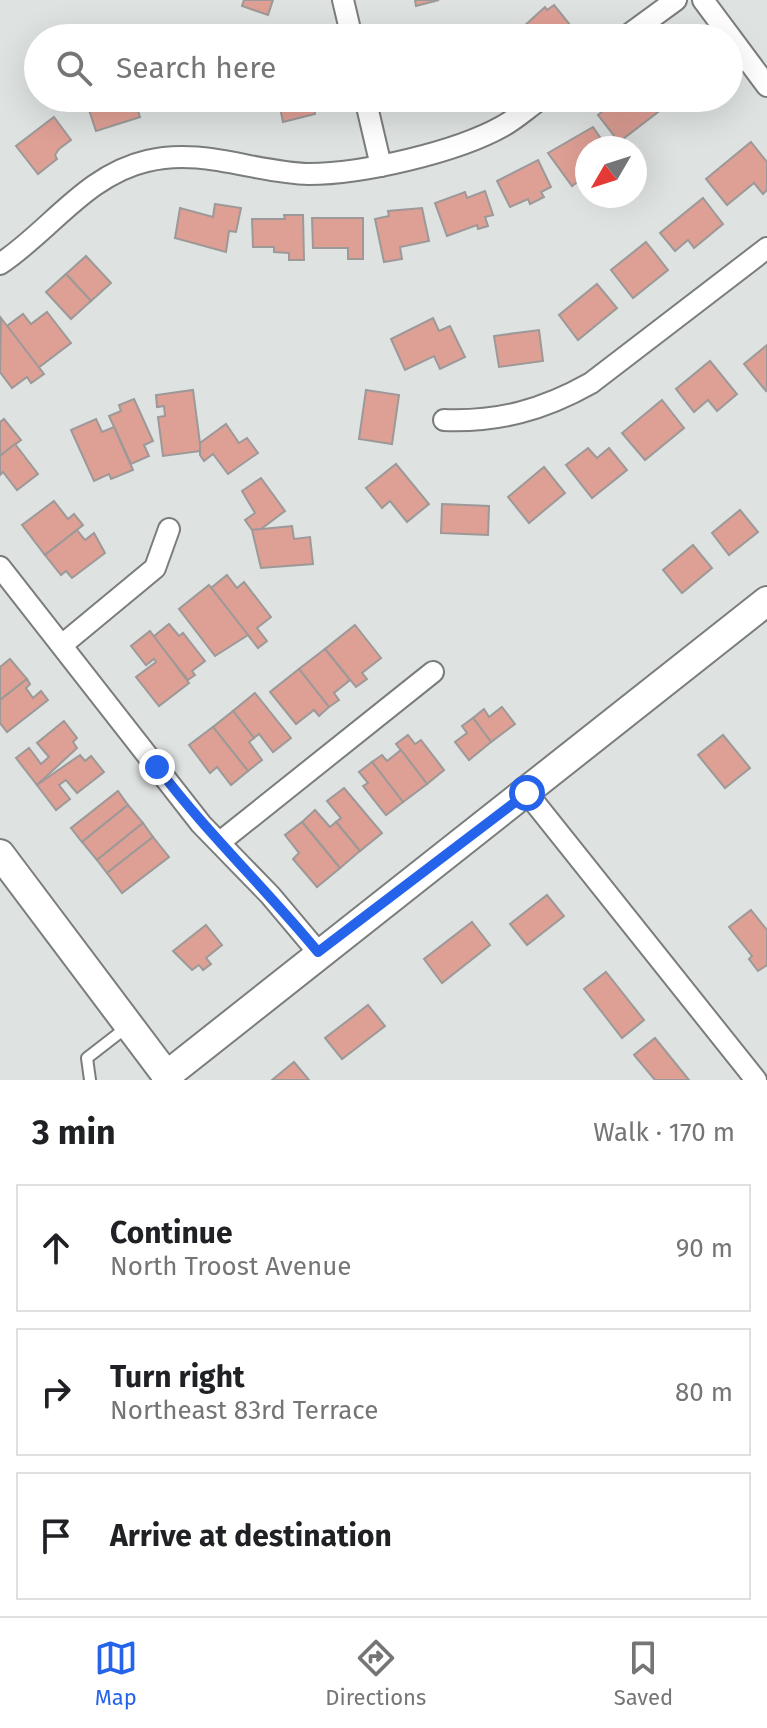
<!DOCTYPE html>
<html lang="en">
<head>
<meta charset="utf-8">
<style>
	:root { --surface:#fff; --page:#f6f6f6; --text:#202124; --muted:#757577; --line:#e0e0e0; --accent:#2563eb }
	body { margin:0; font-family:"Fira Sans",sans-serif; background:var(--page); color:var(--text) }
	.compass { position:absolute; left:575px; top:136px; width:72px; height:72px; border-radius:50%; background:var(--surface); box-shadow:0 8px 32px #0002; rotate:231deg }
	.stop { position:absolute; width:24px; height:24px; margin:-18px; border:6px solid #2563eb; border-radius:50%; background:#fff }
	.stop.end { background:#2563eb; border-color:#fff; box-shadow:0 2px 8px #0008 }
	.list { margin:0; padding:0; list-style:none }
	h2 { display:flex; justify-content:space-between; align-items:center; height:104px; margin:0; padding:0 32px; font-size:34px }
	h2 small { font-size:26px; font-weight:400; color:var(--muted) }
	.list li { display:grid; grid-template-columns:52px 1fr auto; gap:24px; align-items:center; box-sizing:border-box; height:128px; margin:0 16px 16px; padding:0 16px; border:2px solid var(--line); border-radius:0px }
	.list b { display:block; font-size:30px; white-space:nowrap }
	.list p { margin:0; font-size:26px; white-space:nowrap; color:var(--muted) }
	.list em { font-size:26px; font-style:normal; color:var(--muted) }
	.icon { flex:none; width:44px; height:44px; fill:none; stroke:currentColor; stroke-width:2; stroke-linecap:round; stroke-linejoin:round }
	.map { position:relative; flex:none; width:767px; height:1080px; overflow:hidden }
	.search { position:absolute; background:var(--surface); box-shadow:0 8px 32px #0002; left:24px; right:24px; top:24px; height:88px; display:flex; align-items:center; gap:20px; box-sizing:border-box; padding:0 28px; border-radius:44px; color:var(--muted); font-size:30px }
	.sheet { height:536px; background:var(--surface) }
	nav { display:flex; justify-content:space-around; align-items:center; box-sizing:border-box; height:112px; border-top:2px solid var(--line); background:var(--surface); font-size:22px; color:var(--muted) }
	nav a { display:grid; justify-items:center; gap:4px }
	nav .on { color:var(--accent) }
	.map>svg:first-child { display:block }
	.building { fill:#de9f95; stroke:#9c9998; stroke-width:2 }
	.lines { fill:none; stroke-linecap:round; stroke-linejoin:round }
	.lane-casing { stroke:#7a7d7c; stroke-width:14 }
	.street-casing { stroke:#7a7d7c; stroke-width:24 }
	.secondary-casing { stroke:#7a7d7c; stroke-width:32 }
	.lane { stroke:#fff; stroke-width:10 }
	.street { stroke:#fff; stroke-width:20 }
	.secondary { stroke:#fff; stroke-width:28 }
	.route { stroke:#2563eb; stroke-width:10 }
</style>
</head>
<body>
<div class="map">
<svg width="767" height="1080" viewBox="0 0 767 1080">
	<rect width="100%" height="100%" fill="#dee2e1"/>
	<g class="building">
		<path d="M244 0H273L268 15 242 6Z"/>
		<path d="M415 0H439L416 6Z"/>
		<path d="M554 5 571 26 556 38H511L545 7 547 10Z"/>
		<path d="M105 98H134L140 117 96 131 87 104Z"/>
		<path d="M167 98H212V107L167 111Z"/>
		<path d="M278 98H312L315 114 283 122Z"/>
		<path d="M620 98H647L658 112 619 142 598 115Z"/>
		<path d="M693 98H713L703 105Z"/>
		<path d="M54 117 71 140 59 149 55 155 57 159 38 174 16 146Z"/>
		<path d="M593 127 606 146 587 148V175L572 186 548 153Z"/>
		<path d="M751 142 767 162V190L763 194 754 183 727 205 706 179Z"/>
		<path d="M538 160 551 187 541 192 544 197 530 204 528 199 510 207 497 181Z"/>
		<path d="M485 191 493 215 485 217 488 226 478 229 477 225 447 236 435 203 465 192 467 198Z"/>
		<path d="M703 198 723 224 694 248 688 240 675 251 660 233Z"/>
		<path d="M215 204 241 208 236 232 229 231 226 252 175 238 180 208 213 217Z"/>
		<path d="M422 208 429 241 400 247 402 259 384 262 375 219 389 216 388 211Z"/>
		<path d="M284 215H303L304 260H289V253L274 252V247H253L252 219H285Z"/>
		<path d="M312 218H363V259H348V248H313Z"/>
		<path d="M646 242 668 270 633 298 611 270Z"/>
		<path d="M86 256 111 283 91 301 66 274Z"/>
		<path d="M66 274 91 301 71 319 46 292Z"/>
		<path d="M597 284 617 308 578 340 559 315Z"/>
		<path d="M47 312 71 343 38 368 7 326 23 314 31 324Z"/>
		<path d="M1 318 44 374 31 383 27 377 12 388 0 372Z"/>
		<path d="M433 318 439 331 450 326 465 357 440 369 434 356 405 370 391 339Z"/>
		<path d="M539 330 543 361 499 367 494 336Z"/>
		<path d="M767 345V390L766 391 744 364Z"/>
		<path d="M710 361 737 394 717 411 708 400 694 412 676 389Z"/>
		<path d="M193 390 201 451 163 456 158 417 165 416 164 406 157 407 156 395Z"/>
		<path d="M366 390 399 395 392 444 359 439Z"/>
		<path d="M134 399 153 441 144 445 149 456 131 464 109 416 121 411 119 405Z"/>
		<path d="M662 400 684 428 645 460 622 433Z"/>
		<path d="M4 419 21 440 0 456V422Z"/>
		<path d="M96 419 102 432 114 427 133 470 111 479 109 474 94 481 71 430Z"/>
		<path d="M226 424 239 443 247 438 258 453 228 474 213 454 204 461 200 455V443Z"/>
		<path d="M15 444 38 474 17 490 3 472 0 475V456Z"/>
		<path d="M588 448 597 458 609 448 627 470 592 498 566 465Z"/>
		<path d="M396 464 429 504 407 522 390 501 382 508 366 488Z"/>
		<path d="M544 467 565 493 529 523 508 497Z"/>
		<path d="M261 478 285 511 261 529 252 530 245 520 255 513 242 491Z"/>
		<path d="M54 501 68 519 74 514 83 525 45 555 22 525Z"/>
		<path d="M442 504 489 506 488 535 441 533Z"/>
		<path d="M740 510 758 532 729 555 712 533Z"/>
		<path d="M292 526 294 539 310 537 313 564 261 568 252 530Z"/>
		<path d="M77 530 85 540 94 533 105 553 72 578 66 571 61 575 45 555Z"/>
		<path d="M693 545 712 568 682 593 663 570Z"/>
		<path d="M227 575 237 588 244 582 271 617 257 628 267 641 258 648 211 588Z"/>
		<path d="M209 585 248 635 215 656 179 609Z"/>
		<path d="M169 624 179 636 183 633 205 661 192 671 195 675 188 680 153 637Z"/>
		<path d="M355 625 381 658 362 673 367 679 356 687 325 649Z"/>
		<path d="M150 631 189 683 159 706 136 677 156 662 154 659 146 665 131 646Z"/>
		<path d="M325 649 350 680 334 693 339 700 329 707 299 669Z"/>
		<path d="M10 659 27 679 0 700V667Z"/>
		<path d="M299 669 329 707 319 716 314 710 296 724 270 692Z"/>
		<path d="M27 679 30 684 26 688 33 698 41 691 48 700 7 732 0 723V700Z"/>
		<path d="M255 693 291 738 273 752 259 734 254 738 233 711Z"/>
		<path d="M502 707 515 724 491 742 473 718 484 709 489 717Z"/>
		<path d="M233 711 254 738 249 742 262 760 248 771 213 727Z"/>
		<path d="M473 718 491 742 469 760 455 742 467 733 462 726Z"/>
		<path d="M64 721 77 738 73 742 77 748 37 785 16 758 29 748 41 764 49 757 37 743Z"/>
		<path d="M213 727 248 771 231 785 217 767 210 773 189 745Z"/>
		<path d="M408 735 415 744 421 740 444 770 427 784 396 744Z"/>
		<path d="M723 735 750 768 725 788 698 755Z"/>
		<path d="M401 750 427 784 403 802 372 762 382 755 387 761Z"/>
		<path d="M80 755 85 761 91 756 104 772 77 793 66 780 59 785 70 799 56 810 37 785Z"/>
		<path d="M372 762 403 802 386 815 363 786 368 783 359 772Z"/>
		<path d="M344 788 382 833 360 851 336 822 341 818 327 801Z"/>
		<path d="M118 791 128 805 82 842 71 828Z"/>
		<path d="M128 805 143 823 97 860 82 842Z"/>
		<path d="M315 810 330 827 336 822 360 851 340 868 302 822Z"/>
		<path d="M302 822 340 868 317 887 293 859 299 853 285 835Z"/>
		<path d="M143 823 153 837 107 873 97 860Z"/>
		<path d="M153 837 169 857 122 893 107 873Z"/>
		<path d="M547 895 564 916 527 945 510 924Z"/>
		<path d="M751 910 767 930V965L758 971 749 959 752 956 729 927Z"/>
		<path d="M472 922 490 945 442 983 424 959Z"/>
		<path d="M206 925 222 945 206 958 211 964 203 970 199 965 192 970 173 951Z"/>
		<path d="M606 972 644 1020 622 1038 584 989Z"/>
		<path d="M368 1005 385 1026 342 1059 325 1038Z"/>
		<path d="M655 1038 689 1080H655L634 1055Z"/>
		<path d="M294 1062 309 1080H272Z"/>
	</g>
	<g class="lines">
		<defs>
			<path id="lane" d="M90 1080 87 1058 127 1027"/>
			<g id="street">
				<path d="M343 0 352 38"/>
				<path d="M703 0 767 86"/>
				<path d="M624 38 676 0"/>
				<path d="M365 98 381 166"/>
				<path d="M0 264C50 231 86 175 147 161 202 147 255 173 309 174 362 174 457 152 503 126 516 119 529 107 542 98"/>
				<path d="M444 420C499 422 543 410 591 383L767 248"/>
				<path d="M0 567 201 824 270 895 318 952"/>
				<path d="M62 645 155 568 169 529"/>
				<path d="M527 793 756 1080"/>
				<path d="M220 842 433 672"/>
			</g>
			<g id="secondary">
				<path d="M0 854 170 1080"/>
				<path d="M166 1076 767 601"/>
			</g>
		</defs>
		<use href="#lane" class="lane-casing"/>
		<use href="#street" class="street-casing"/>
		<use href="#secondary" class="secondary-casing"/>
		<use href="#lane" class="lane"/>
		<use href="#street" class="street"/>
		<use href="#secondary" class="secondary"/>
	</g>
	<g class="lines">
		<path class="route" d="M157 767C207 833 266 889 318 952L527 793"/>
	</g>
</svg>
<svg class="compass" viewBox="-18 -18 36 36"><path d="M0-13l5 13h-10z" fill="#e53935"/><path d="M0 13l5-13h-10z" fill="#757577"/></svg>
<div class="stop" style="left:527px;top:793px"></div>
<div class="stop end" style="left:157px;top:767px"></div>
<div class="search"><svg class="icon" aria-label="search" viewBox="0 0 24 24"><circle cx="10" cy="10" r="6"/><path d="M15 15l6 6"/></svg>Search here</div>
</div>
<section class="sheet">
<h2>3 min<small>Walk · 170 m</small></h2>
<ul class="list">
<li><svg class="icon" aria-label="ahead" viewBox="0 0 24 24"><path d="M12 20V5M6 11l6-6 6 6"/></svg><div><b>Continue</b><p>North Troost Avenue</p></div><em>90 m</em></li>
<li><svg class="icon" aria-label="right" viewBox="0 0 24 24"><path d="M7 20v-9h11M14 6l5 5-5 5"/></svg><div><b>Turn right</b><p>Northeast 83rd Terrace</p></div><em>80 m</em></li>
<li><svg class="icon" aria-label="arrive" viewBox="0 0 24 24"><path d="M6 21V4h12l-3 4 3 4H6"/></svg><div><b>Arrive at destination</b></div></li>
</ul>
</section>
<nav>
<a class="on"><svg class="icon" aria-label="map" viewBox="0 0 24 24"><path d="M3 6l6-2 6 2 6-2v14l-6 2-6-2-6 2zM9 4v14M15 6v14"/></svg>Map</a>
<a><svg class="icon" aria-label="directions" viewBox="0 0 24 24"><path d="M12 3l9 9-9 9-9-9zM9 14v-3h6M13 9l2 2-2 2"/></svg>Directions</a>
<a><svg class="icon" aria-label="saved" viewBox="0 0 24 24"><path d="M7 4h10v16l-5-4-5 4z"/></svg>Saved</a>
</nav>
</body>
</html>
